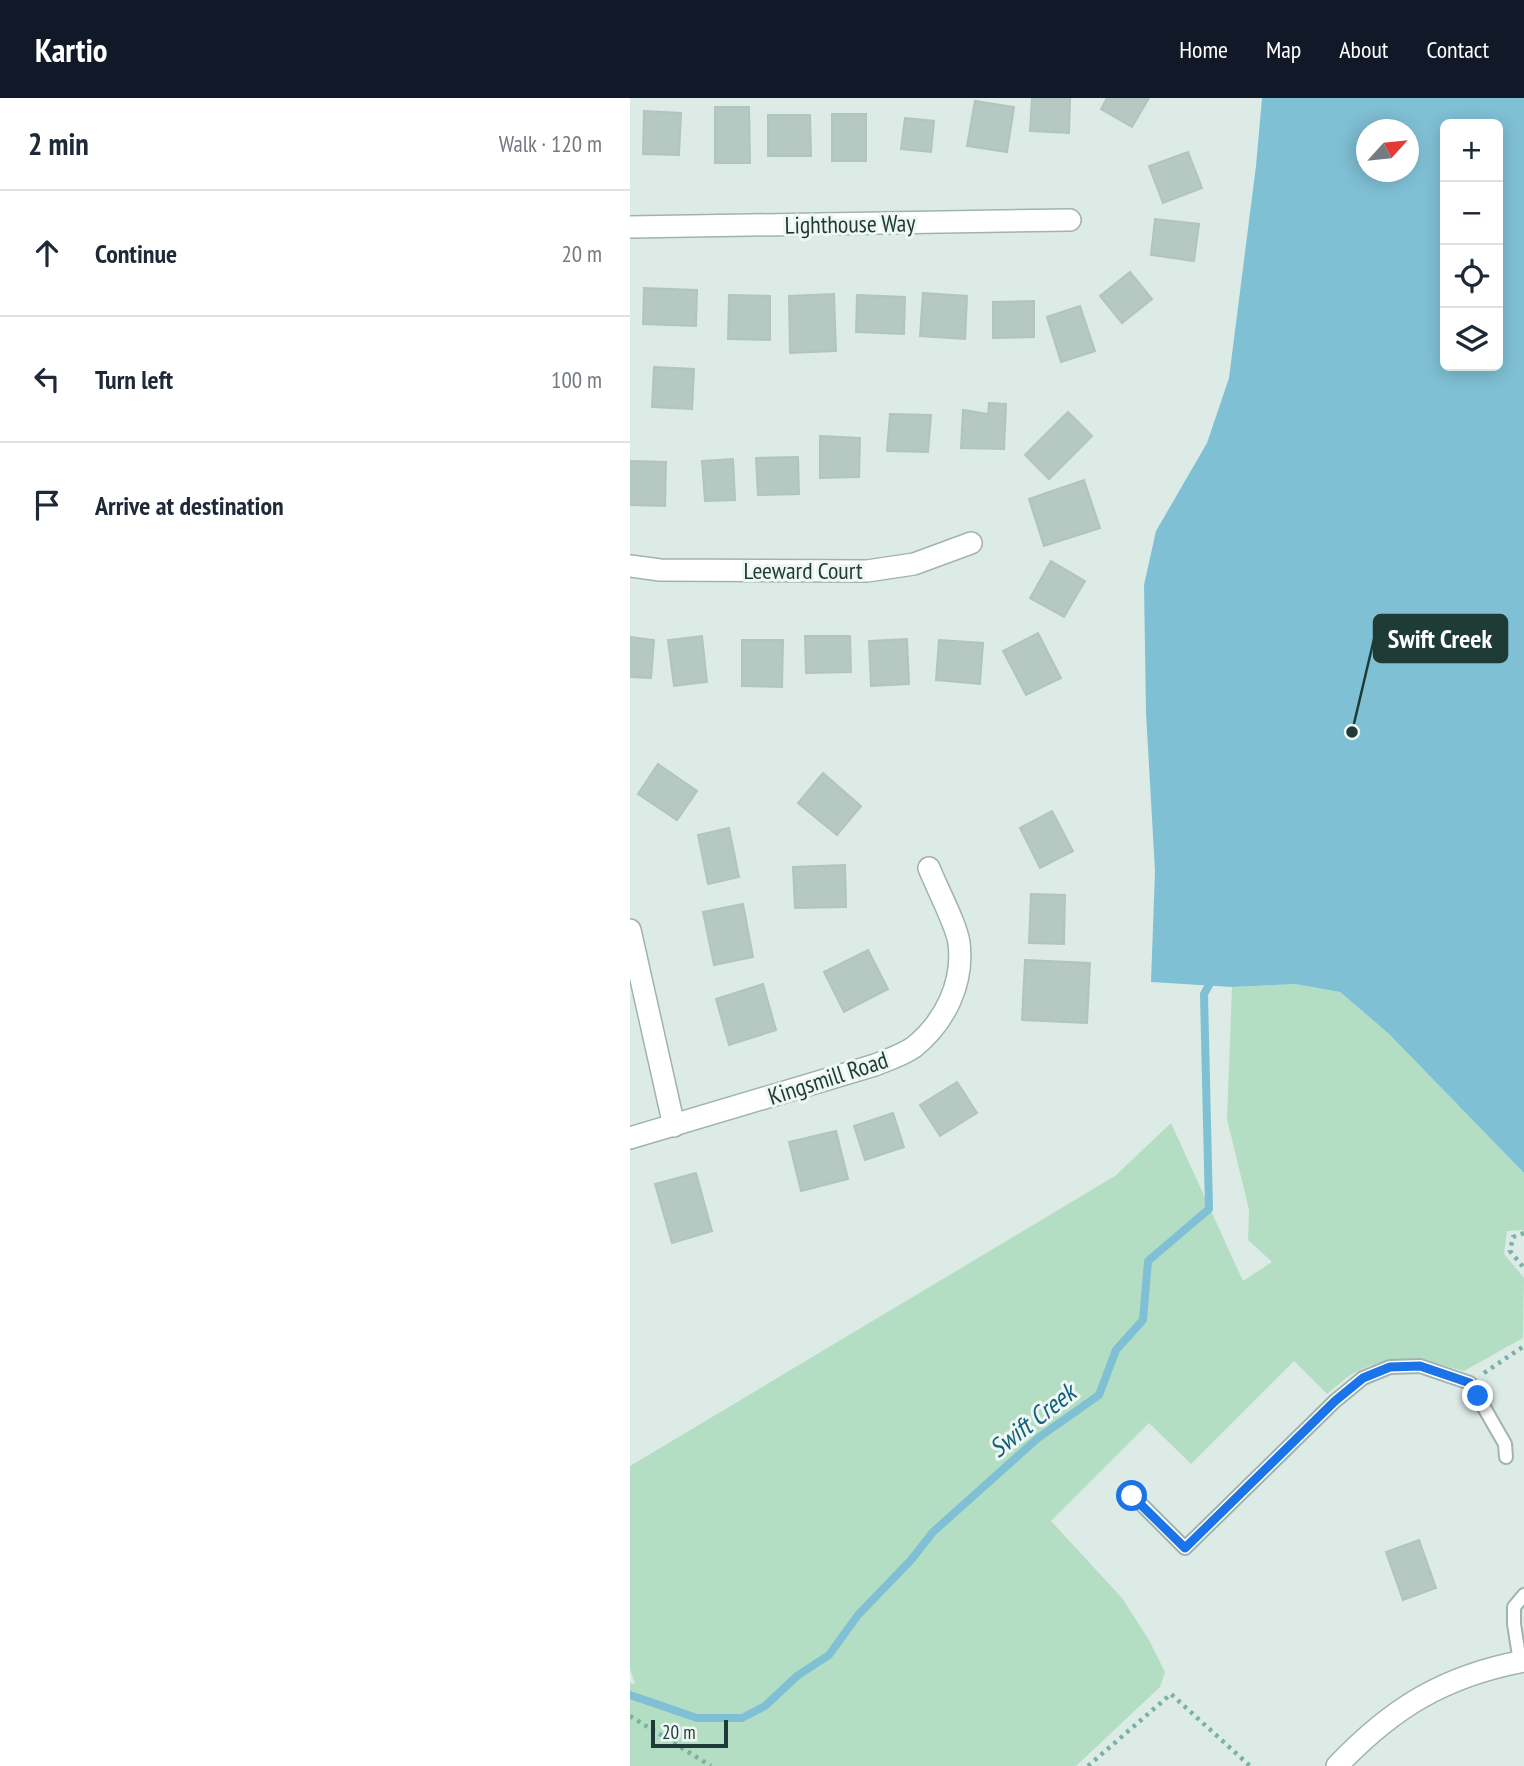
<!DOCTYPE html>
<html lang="en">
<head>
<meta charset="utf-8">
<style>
	:root { --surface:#fff; --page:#f2f2f3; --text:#1f2937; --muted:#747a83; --line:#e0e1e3; --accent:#111827 }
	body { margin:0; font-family:"PT Sans Narrow",sans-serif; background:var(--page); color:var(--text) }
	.controls { position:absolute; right:21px; top:21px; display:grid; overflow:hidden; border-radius:10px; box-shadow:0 4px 18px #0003 }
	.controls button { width:63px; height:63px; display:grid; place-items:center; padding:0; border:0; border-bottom:2px solid var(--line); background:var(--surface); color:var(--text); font:35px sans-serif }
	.compass { position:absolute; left:726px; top:21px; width:63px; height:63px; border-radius:50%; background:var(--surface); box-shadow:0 4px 18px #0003; rotate:63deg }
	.scale { position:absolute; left:21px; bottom:18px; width:77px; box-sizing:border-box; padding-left:7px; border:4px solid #1e3b36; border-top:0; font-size:19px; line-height:24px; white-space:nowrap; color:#1e3b36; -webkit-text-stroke:5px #eef7f3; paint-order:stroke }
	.stop { position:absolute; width:21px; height:21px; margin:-16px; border:5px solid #1a73e8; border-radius:50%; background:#fff }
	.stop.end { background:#1a73e8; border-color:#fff; box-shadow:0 2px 7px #0008 }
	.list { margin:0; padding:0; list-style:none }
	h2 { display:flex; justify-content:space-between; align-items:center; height:91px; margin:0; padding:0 28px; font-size:30px }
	h2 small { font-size:23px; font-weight:400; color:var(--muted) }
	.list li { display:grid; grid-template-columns:46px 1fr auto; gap:21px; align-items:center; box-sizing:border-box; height:126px; padding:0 28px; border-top:2px solid var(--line) }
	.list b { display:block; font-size:26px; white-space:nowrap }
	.list em { font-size:23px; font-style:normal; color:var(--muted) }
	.icon { flex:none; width:38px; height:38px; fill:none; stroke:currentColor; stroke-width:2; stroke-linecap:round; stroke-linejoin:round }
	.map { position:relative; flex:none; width:894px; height:1668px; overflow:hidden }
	header { display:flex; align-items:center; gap:42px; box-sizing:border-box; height:98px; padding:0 35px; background:var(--accent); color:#fff }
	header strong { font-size:33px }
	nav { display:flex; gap:38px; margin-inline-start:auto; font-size:24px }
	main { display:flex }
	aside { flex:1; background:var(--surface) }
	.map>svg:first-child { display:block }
	.green { fill:#b4dec3 }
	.water { fill:#80c0d5; fill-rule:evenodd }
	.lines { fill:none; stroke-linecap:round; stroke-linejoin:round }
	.stream { stroke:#80c0d5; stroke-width:8 }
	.building { fill:#b6c8c2; stroke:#b0c5be; stroke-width:2 }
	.service-casing { stroke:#a0b3ae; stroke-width:16 }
	.minor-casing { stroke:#a0b3ae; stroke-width:24 }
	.path { stroke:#7bb1a5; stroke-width:4.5; stroke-dasharray:3.5 5; stroke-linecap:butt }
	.service { stroke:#fff; stroke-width:12 }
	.minor { stroke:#fff; stroke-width:21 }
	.route { stroke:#1a73e8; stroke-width:9 }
	.labels { text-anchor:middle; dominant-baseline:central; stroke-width:6; stroke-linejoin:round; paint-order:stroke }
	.street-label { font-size:24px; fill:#1e3b36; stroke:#eef7f3 }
	.water-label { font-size:26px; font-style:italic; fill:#14607b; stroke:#eef7f3 }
	.leader { fill:none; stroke:#1e3b36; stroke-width:2.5 }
	.callout-dot { fill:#1e3b36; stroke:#eef7f3; stroke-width:2.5 }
	.callout { fill:#1e3b36; stroke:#1e3b36; stroke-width:2.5 }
	.callout-label { font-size:26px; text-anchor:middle; font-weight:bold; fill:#fff }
</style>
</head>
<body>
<header>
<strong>Kartio</strong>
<nav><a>Home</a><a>Map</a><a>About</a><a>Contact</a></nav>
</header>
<main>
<aside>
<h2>2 min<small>Walk · 120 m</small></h2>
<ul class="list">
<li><svg class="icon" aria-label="ahead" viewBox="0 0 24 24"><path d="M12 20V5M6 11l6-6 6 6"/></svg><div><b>Continue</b></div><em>20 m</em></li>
<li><svg class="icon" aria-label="left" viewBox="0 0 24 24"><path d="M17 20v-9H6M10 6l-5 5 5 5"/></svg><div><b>Turn left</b></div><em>100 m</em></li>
<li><svg class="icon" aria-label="arrive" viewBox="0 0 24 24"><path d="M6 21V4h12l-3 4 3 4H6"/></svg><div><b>Arrive at destination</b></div></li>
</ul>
</aside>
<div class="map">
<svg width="894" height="1668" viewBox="0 0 894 1668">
	<rect width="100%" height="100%" fill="#ddebe6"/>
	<path class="green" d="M665 886 710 894 759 936 894 1075V1132L877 1133 874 1156 894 1180 893 1240 834 1273C798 1264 763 1255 728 1273 717 1278 707 1288 697 1296L664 1263 561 1366 519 1325 421 1423 492 1500 519 1542 535 1574 530 1589 446 1668H0V1585L5 1586 0 1571V1368L485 1078 541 1025 613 1183 642 1164 618 1142 619 1112 597 1021 602 889Z"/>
	<path class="water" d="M632 0H894V1075L759 936 710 894 665 886 602 889 521 884 525 773 516 615 514 487 526 433 577 345 599 280 626 68ZM815 26H868V268H815ZM736 32H778V74H736Z"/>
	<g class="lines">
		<path class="stream" d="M0 1597 67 1620H112L135 1608 167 1578 199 1557 228 1517 281 1462 303 1434 408 1340 469 1297 486 1252 513 1222 518 1163 579 1111 574 896 583 880"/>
	</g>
	<g class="building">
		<path d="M402 0H440L439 35 400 33Z"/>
		<path d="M477 0H519L502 29 471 11Z"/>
		<path d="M345 3 384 9 377 54 337 48Z"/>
		<path d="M85 9H119L120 65H85Z"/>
		<path d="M14 13 51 15 49 57 13 56Z"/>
		<rect x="202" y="16" width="34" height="47"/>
		<path d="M138 17H180L181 58H138Z"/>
		<path d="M275 20 304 23 301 54 271 51Z"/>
		<path d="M558 54 572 90 533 105 519 68Z"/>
		<path d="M525 121 569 126 564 163 521 157Z"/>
		<path d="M500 174 522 201 492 225 470 198Z"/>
		<path d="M14 190 67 192 66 228 13 226Z"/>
		<path d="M293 195 337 198 335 241 290 238Z"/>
		<path d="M204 196 206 253 160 255 159 198Z"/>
		<path d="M99 197 140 198V242L98 241Z"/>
		<path d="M227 197 275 199 274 236 226 234Z"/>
		<path d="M404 203V239L363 240V204Z"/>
		<path d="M450 208 465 253 431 264 417 219Z"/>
		<path d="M24 269 64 271 62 311 22 309Z"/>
		<path d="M359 305 376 306 374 351 331 350 333 312 358 316Z"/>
		<path d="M438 314 462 338 419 381 395 357Z"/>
		<path d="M260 316 301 317 298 354 257 353Z"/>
		<path d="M190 338 230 340 229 379 190 380Z"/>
		<path d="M168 359 169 396 128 397 126 360Z"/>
		<path d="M103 361 105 402 75 403 72 363Z"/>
		<path d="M0 363 36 364 35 408 0 407Z"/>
		<path d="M454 382 470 430 414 448 399 401Z"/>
		<path d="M421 463 455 483 434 519 400 500Z"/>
		<path d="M408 535 431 580 396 597 373 553Z"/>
		<path d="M72 538 77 584 44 588 38 542Z"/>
		<path d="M175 538H220L221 574 176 575Z"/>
		<path d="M0 539 24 542 21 580 0 579Z"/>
		<path d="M277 541 279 586 241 588 239 543Z"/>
		<path d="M112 542H153L152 589 112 588Z"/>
		<path d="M309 542 353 545 350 586 306 582Z"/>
		<path d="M28 666 67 693 47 722 8 696Z"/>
		<path d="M193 675 231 708 207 737 168 705Z"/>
		<path d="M422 713 443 753 410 770 390 730Z"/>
		<path d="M99 730 109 779 78 786 68 737Z"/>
		<path d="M215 767 216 809 165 810 163 769Z"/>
		<path d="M401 796 435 797 434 846 399 845Z"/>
		<path d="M113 806 123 859 84 867 73 814Z"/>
		<path d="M238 852 258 891 214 914 194 874Z"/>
		<path d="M395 862 460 865 457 925 392 922Z"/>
		<path d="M133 886 146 932 99 947 86 901Z"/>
		<path d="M327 984 347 1015 310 1038 290 1007Z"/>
		<path d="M263 1015 274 1049 235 1062 224 1028Z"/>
		<path d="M206 1033 218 1081 171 1093 159 1044Z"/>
		<path d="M66 1075 82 1133 42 1145 25 1086Z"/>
		<path d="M789 1442 806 1490 773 1502 756 1454Z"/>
	</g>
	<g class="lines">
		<defs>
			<g id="service">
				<path d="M503 1398 555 1450 705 1303 733 1280 760 1269 790 1268 840 1285 875 1346 876 1359"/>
				<path d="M890 1564 884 1526V1509L894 1497"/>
			</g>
			<g id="minor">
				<path d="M0 129 440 122"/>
				<path d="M0 468 30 472 237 473 284 466 341 445"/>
				<path d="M0 832 44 1028"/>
				<path d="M0 1040 245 967C257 962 273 957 284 949 315 924 334 885 329 845 327 828 306 788 299 770"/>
				<path d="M707 1668C762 1610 814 1578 894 1563"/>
			</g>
		</defs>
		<use href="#service" class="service-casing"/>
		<use href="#minor" class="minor-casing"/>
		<g class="path">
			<path d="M894 1135 883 1139 880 1153 894 1170"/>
			<path d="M854 1275 894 1248"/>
			<path d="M0 1618 81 1668"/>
			<path d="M458 1668 541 1596 620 1668"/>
		</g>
		<use href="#service" class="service"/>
		<use href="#minor" class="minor"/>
	</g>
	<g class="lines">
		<path class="route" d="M502 1398 555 1450 705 1303 733 1280 760 1269 790 1268 840 1285 848 1298"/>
	</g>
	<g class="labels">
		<g class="street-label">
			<text transform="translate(220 126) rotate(-1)">Lighthouse Way</text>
			<text x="173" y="472">Leeward Court</text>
			<text transform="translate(198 980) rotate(-18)">Kingsmill Road</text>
		</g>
		<g class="water-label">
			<text transform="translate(402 1322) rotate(-38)">Swift Creek</text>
		</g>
	</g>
	<path class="leader" d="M722 634L744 541"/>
	<circle class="callout-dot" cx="722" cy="634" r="7"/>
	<rect class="callout" x="744" y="517" width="133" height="47" rx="7"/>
	<g class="callout-label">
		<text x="810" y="550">Swift Creek</text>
	</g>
</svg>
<div class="controls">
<button>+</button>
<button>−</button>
<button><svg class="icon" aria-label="locate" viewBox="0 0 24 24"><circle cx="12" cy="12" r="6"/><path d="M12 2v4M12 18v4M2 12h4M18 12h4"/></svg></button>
<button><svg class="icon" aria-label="layers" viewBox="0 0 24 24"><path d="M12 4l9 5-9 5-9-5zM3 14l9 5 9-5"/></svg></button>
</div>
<svg class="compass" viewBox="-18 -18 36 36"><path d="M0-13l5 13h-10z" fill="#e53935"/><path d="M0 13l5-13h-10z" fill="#747a83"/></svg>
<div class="scale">20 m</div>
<div class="stop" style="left:502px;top:1398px"></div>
<div class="stop end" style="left:848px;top:1298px"></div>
</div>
</main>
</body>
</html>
